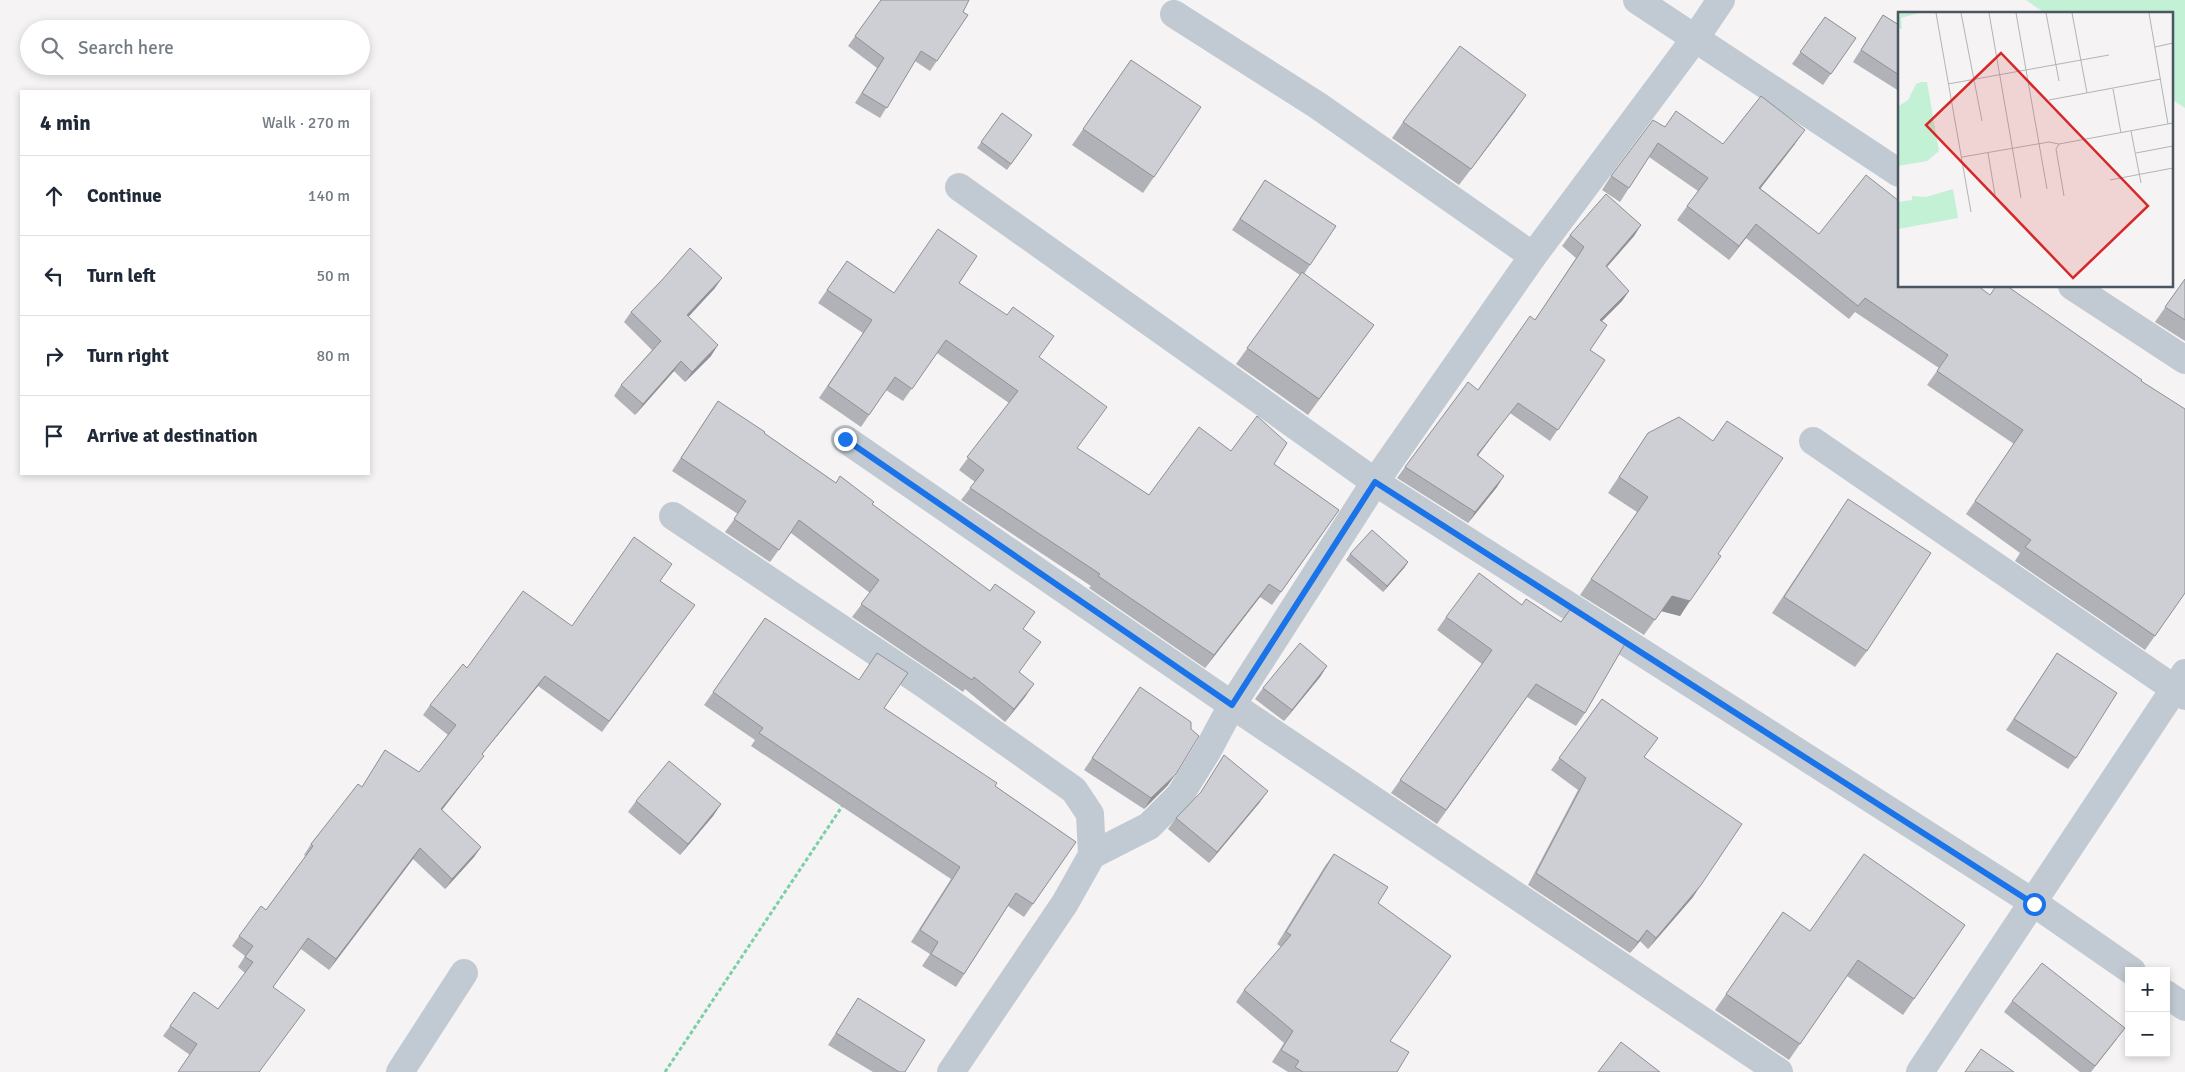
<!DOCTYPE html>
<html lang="en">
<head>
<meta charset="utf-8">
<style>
	:root { --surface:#fff; --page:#f6f6f7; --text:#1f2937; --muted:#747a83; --line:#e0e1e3 }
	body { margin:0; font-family:Signika,sans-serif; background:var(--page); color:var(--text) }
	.controls { position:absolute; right:15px; bottom:15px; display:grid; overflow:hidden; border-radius:0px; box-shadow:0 2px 8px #0003 }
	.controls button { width:45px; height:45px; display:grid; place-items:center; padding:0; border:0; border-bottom:1px solid var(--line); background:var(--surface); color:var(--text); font:25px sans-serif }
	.stop { position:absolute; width:15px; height:15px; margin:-11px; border:4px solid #1a73e8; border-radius:50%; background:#fff }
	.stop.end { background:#1a73e8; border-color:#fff; box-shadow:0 1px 5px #0008 }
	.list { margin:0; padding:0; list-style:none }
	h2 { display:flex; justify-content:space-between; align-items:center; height:65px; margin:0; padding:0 20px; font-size:21px }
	h2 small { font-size:16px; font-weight:400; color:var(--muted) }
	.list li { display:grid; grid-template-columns:32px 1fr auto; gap:15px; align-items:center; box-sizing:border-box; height:80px; padding:0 20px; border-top:1px solid var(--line) }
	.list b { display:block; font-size:19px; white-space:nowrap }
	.list em { font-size:16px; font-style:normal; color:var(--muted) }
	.icon { flex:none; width:28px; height:28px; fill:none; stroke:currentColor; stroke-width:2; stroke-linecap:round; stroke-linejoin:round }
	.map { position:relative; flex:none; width:2185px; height:1072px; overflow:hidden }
	.search { position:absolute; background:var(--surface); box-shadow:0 2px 8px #0003; left:20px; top:20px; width:350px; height:55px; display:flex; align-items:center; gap:12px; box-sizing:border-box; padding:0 18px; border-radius:28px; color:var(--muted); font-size:19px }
	.panel { position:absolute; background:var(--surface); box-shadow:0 2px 8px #0003; left:20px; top:90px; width:350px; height:385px; border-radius:0px }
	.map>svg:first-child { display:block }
	.green { fill:#c3f1d5 }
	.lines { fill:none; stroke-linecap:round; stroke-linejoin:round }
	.path { stroke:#7ad0a6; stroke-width:3; stroke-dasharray:4 2.5; stroke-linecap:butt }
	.minor { stroke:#c1cad2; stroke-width:28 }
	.wall { fill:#b0b2b7 }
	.shaded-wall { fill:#909195 }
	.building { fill:#cdcfd5; stroke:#909195 }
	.route { stroke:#1a73e8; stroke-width:6 }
	.inset-road { fill:none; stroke:#b1b4b9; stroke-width:1 }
	.view { fill:#d62828; fill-opacity:0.15; stroke:#d62828; stroke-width:2.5 }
	.inset-edge { fill:none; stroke:#4a5661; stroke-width:2.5 }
</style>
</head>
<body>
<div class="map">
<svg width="2185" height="1072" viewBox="0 0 2185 1072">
	<rect width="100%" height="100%" fill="#f5f3f3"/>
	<path class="green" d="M2026 0H2185V108L2171 99V14H2046Z"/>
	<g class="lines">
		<path class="path" d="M665 1072 843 805"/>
		<g class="minor">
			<path d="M1637 0 1899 173"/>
			<path d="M1174 14 1317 105 1533 256"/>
			<path d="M959 187 1375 482 2034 903 2132 971"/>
			<path d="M2072 286 2185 360"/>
			<path d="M845 439 1232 705 1779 1072"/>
			<path d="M1813 441 2185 696"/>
			<path d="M673 516 924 684 1074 790 1090 814 1092 855 1065 903 951 1072"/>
			<path d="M1092 855 1149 826 1180 795 1208 750 1232 705 1375 482 1533 256 1694 40 1721 0"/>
			<path d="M2166 994 2185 1007"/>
			<path d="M400 1072 464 973"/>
			<path d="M1920 1072 2185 673"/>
		</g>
	</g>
	<g class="wall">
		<path d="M881 0 963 12 968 15 930 71 915 61 880 118 855 103 877 68 848 46Z"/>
		<path d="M1883 15 1899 25V91L1853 62Z"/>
		<path d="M1825 17 1856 38 1823 85 1792 64Z"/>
		<path d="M1131 60 1154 177 1143 193 1072 145Z"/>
		<path d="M1515 111 1459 185 1392 138 1403 122Z"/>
		<path d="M1002 113 1032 135 1007 170 977 148Z"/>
		<path d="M1665 127 1723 144H1795L1760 188 1819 234 1899 286 1990 295 2141 381 2185 593 2145 650 2015 561 2020 553 1966 514 2014 444 1927 385 1939 368 1855 312 1849 319 1746 238 1729 260 1677 220 1698 191 1649 157 1620 202 1602 190 1611 176Z"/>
		<path d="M1265 180 1336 226 1304 274 1374 325 1308 415 1236 364 1300 275 1232 230Z"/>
		<path d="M1641 225 1634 236 1607 267 1629 291 1622 301 1602 321 1590 350 1605 360 1550 441 1510 413 1478 455 1497 487 1468 523 1397 478 1405 467 1478 390 1535 320 1576 258 1562 246 1570 235Z"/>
		<path d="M847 261 894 293 959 283 1039 357 1077 449 1149 495 1231 451 1274 464 1339 510 1272 605 1260 597 1205 668 1089 588 1091 586 961 500 975 482 959 470 1009 403 937 353 903 401 886 390 861 427 819 398 863 333 818 303Z"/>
		<path d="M2185 279V341L2155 322Z"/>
		<path d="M715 288 688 316 711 356 685 382 674 371 635 415 614 396 621 385 652 350 624 322 631 312Z"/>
		<path d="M718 401 836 483 872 504 1023 629 1019 672 1025 697 1005 722 965 689 963 692 852 617 870 593 791 533 770 562 725 532 738 514 672 471Z"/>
		<path d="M1727 421 1718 554 1680 616 1661 611 1644 635 1580 595 1637 512 1608 493 1648 433 1713 441Z"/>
		<path d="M1848 499 1867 651 1855 667 1772 613Z"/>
		<path d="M1350 554 1408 562 1404 568 1383 592 1346 560Z"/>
		<path d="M660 581 687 616 602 732 538 686 482 754 476 766 442 810 481 847 474 857 445 889 413 859 329 970 301 949 273 987 260 1072H178L190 1055 163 1036 194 992 218 1009 245 973 238 967 245 956 232 946 239 936 266 910 306 856 304 855 311 844 362 787 385 750 419 772 448 735 423 715 430 705 467 668 572 626Z"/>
		<path d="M1446 617 1585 713 1576 726 1527 697 1437 824 1391 793 1482 664 1437 630Z"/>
		<path d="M765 618 884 708 995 786 1076 842 1024 917 1008 906 956 987 922 966 930 954 911 942 951 879 751 746 755 740 704 705Z"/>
		<path d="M2057 653 2076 758 2068 769 2006 730Z"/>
		<path d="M1327 666 1320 677 1284 721 1255 699 1263 688Z"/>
		<path d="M1140 687 1168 785 1144 809 1084 770Z"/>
		<path d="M1602 699 1645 757 1693 897 1648 949 1640 941 1630 953 1528 885 1578 790 1551 770Z"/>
		<path d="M1224 755 1260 802 1209 863 1168 829 1176 818 1199 795Z"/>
		<path d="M636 801 721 804 713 816 680 855 628 812Z"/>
		<path d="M1334 854 1378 903 1390 1041 1397 1072H1288L1272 1062 1284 1043 1236 1002 1244 990 1281 947 1277 944 1325 866Z"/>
		<path d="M1783 912 1810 931 1965 925 1903 1015 1847 976 1789 1060 1715 1010Z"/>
		<path d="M858 998 905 1072H873L828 1045Z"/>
		<path d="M2012 1001 2117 1039 2091 1072H2080L2004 1012Z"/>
	</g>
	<g class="shaded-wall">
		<path d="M1526 95 1515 111 1459 185 1471 169Z"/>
		<path d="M1805 130 1795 144 1750 202 1759 188Z"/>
		<path d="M1756 224 1746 238 1729 260 1739 246Z"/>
		<path d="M1641 225 1634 236 1598 277 1606 266Z"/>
		<path d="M722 278 715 288 680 326 687 315Z"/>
		<path d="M1629 291 1622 301 1592 331 1600 320Z"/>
		<path d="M718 345 711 356 685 382 692 372Z"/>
		<path d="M681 361 674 371 635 415 643 404Z"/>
		<path d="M1518 403 1510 413 1470 466 1477 455Z"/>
		<path d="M1504 476 1497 487 1468 523 1475 512Z"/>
		<path d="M1408 562 1404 568 1383 592 1387 586Z"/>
		<path d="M1269 584 1260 597 1205 668 1214 655Z"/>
		<path d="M1672 596 1690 601 1680 616 1661 611Z"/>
		<path d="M1327 666 1320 677 1284 721 1292 710Z"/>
		<path d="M545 676 538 686 474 764 482 754Z"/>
		<path d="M1034 684 1025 697 1005 722 1014 709Z"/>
		<path d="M484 756 476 766 434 820 441 809Z"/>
		<path d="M1176 774 1168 785 1144 809 1151 798Z"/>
		<path d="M1268 791 1260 802 1209 863 1217 852Z"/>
		<path d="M721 804 713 816 680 855 688 844Z"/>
		<path d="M481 847 474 857 445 889 452 879Z"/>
		<path d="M420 848 413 859 329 970 336 959Z"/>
		<path d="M1701 885 1693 897 1648 949 1656 938Z"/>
		<path d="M1647 930 1640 941 1630 953 1638 942Z"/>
	</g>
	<g class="building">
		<path d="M881 0H969L963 12 968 15 937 61 921 51 887 108 862 93 884 58 855 36Z"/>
		<path d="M1883 15 1899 25V75L1861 50Z"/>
		<path d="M1825 17 1856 38 1831 74 1800 52Z"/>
		<path d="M1460 46 1526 95 1471 169 1403 122Z"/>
		<path d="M1131 60 1201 107 1154 177 1083 129Z"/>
		<path d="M1761 96 1805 130 1759 188 1819 234 1866 175 1899 201V286H1978L1990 295 1996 286H2007L2142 380 2141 381 2185 409V593L2155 636 2025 547 2031 540 1975 501 2023 430 1937 371 1948 355 1865 298 1858 306 1756 224 1739 246 1687 206 1708 178 1658 143 1629 188 1611 176 1653 120 1665 127 1676 111 1723 144Z"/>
		<path d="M1002 113 1032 135 1011 164 981 142Z"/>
		<path d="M1265 180 1336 226 1310 265 1240 219Z"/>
		<path d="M1606 194 1641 225 1606 266 1629 291 1600 320 1607 325 1590 350 1605 360 1558 430 1518 403 1477 455 1504 476 1475 512 1405 467 1468 382 1478 390 1530 316 1535 320 1584 247 1570 235Z"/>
		<path d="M938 229 977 256 959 283 1007 315 1013 307 1054 336 1039 357 1107 407 1077 448 1149 495 1199 427 1231 451 1257 416 1287 443 1274 464 1339 510 1281 592 1269 584 1214 655 1098 576 1100 574 970 488 984 470 967 457 1018 391 946 340 912 389 895 377 869 415 828 386 872 320 827 290 847 261 894 293Z"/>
		<path d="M690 248 722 278 687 315 718 345 692 372 681 361 643 404 621 385 661 341 631 312 662 280Z"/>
		<path d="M1302 272 1374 325 1319 399 1247 348Z"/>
		<path d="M2185 279V320L2165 307Z"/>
		<path d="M718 401 765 432 764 433 836 483 840 476 874 502 872 504 990 591 995 584 1035 612 1023 629 1041 642 1019 672 1034 684 1014 709 974 677 972 680 861 604 879 580 799 520 779 550 734 519 746 501 681 458Z"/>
		<path d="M1679 417 1713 441 1727 421 1783 458 1718 554 1721 556 1690 601 1672 596 1655 620 1591 579 1648 497 1619 477 1648 433Z"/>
		<path d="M1848 499 1931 553 1867 651 1784 597Z"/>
		<path d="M1372 530 1408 562 1387 586 1350 554Z"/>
		<path d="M634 537 672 564 660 581 695 605 609 721 545 676 482 754 484 756 441 809 481 847 452 879 420 848 336 959 308 938 273 987 305 1010 259 1072H178L197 1044 170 1026 194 992 218 1009 253 962 245 957 253 946 239 936 261 906 266 910 313 846 311 844 358 784 362 787 385 750 419 772 456 725 430 705 463 664 467 668 523 591 572 626Z"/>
		<path d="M1479 573 1522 605 1526 599 1561 622 1572 607 1626 642 1585 713 1536 684 1446 810 1400 780 1492 650 1446 617Z"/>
		<path d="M765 618 859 680 877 653 908 673 884 708 997 783 995 786 1076 842 1033 904 1016 893 964 974 931 954 938 942 920 930 960 867 759 733 763 728 713 692Z"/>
		<path d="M1300 643 1327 666 1292 710 1263 688Z"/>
		<path d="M2057 653 2117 693 2076 758 2014 719Z"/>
		<path d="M1140 687 1191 722V729L1199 736 1176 774 1151 798 1092 758Z"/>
		<path d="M1602 699 1658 738 1644 757 1742 824 1701 885 1656 938 1647 930 1638 942 1536 873 1586 778 1559 758Z"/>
		<path d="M1224 755 1268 791 1217 852 1176 818 1201 792Z"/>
		<path d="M669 761 721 804 688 844 636 801Z"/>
		<path d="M1334 854 1388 887 1378 903 1451 956 1390 1041 1409 1052 1397 1072H1303L1295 1067 1299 1061 1281 1050 1293 1031 1244 990 1291 935 1286 932Z"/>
		<path d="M1864 854 1965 925 1914 999 1858 960 1800 1044 1726 994 1783 912 1810 931Z"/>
		<path d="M2042 963 2125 1028 2095 1066 2012 1001Z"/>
		<path d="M858 998 925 1040 905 1072H899L836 1033Z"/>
		<path d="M1621 1042 1660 1072H1598Z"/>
		<path d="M1981 1049 2014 1072H1965Z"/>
	</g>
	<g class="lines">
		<path class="route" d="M845 439 1232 705 1375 482 2034 904"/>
	</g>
	<g transform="translate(1898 12)">
		<rect width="275" height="275" fill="#f5f3f3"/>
		<path d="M0 1H21L3 6 4 17 0 16ZM23 70H29L41 139 29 149 0 154 1 94 10 88 18 72ZM55 177 60 206 0 217V190L14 188V184L28 185Z" fill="#c3f1d5"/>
		<path class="inset-road" d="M38 1 73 200M63 1 84 109M91 1 123 186M118 1 149 177M148 1 161 69M174 1 189 81M251 1 270 112M257 35 275 31M50 72 211 43M215 77 223 121M151 88 263 67M233 119 243 171M90 141 97 183M238 141 275 134M64 145 151 130 161 132M212 168 275 156M166 184 158 137 161 132 275 111"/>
		<path class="view" d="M103 41 250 194 175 266 28 113Z"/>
		<rect width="275" height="275" class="inset-edge"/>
	</g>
</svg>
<div class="controls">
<button>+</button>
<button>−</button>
</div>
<div class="stop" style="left:2034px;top:904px"></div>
<div class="stop end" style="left:845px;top:439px"></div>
<div class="search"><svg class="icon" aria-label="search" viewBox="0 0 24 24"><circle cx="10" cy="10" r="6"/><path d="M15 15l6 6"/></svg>Search here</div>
<section class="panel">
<h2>4 min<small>Walk · 270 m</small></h2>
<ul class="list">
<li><svg class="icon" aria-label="ahead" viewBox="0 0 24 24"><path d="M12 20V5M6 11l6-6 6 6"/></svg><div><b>Continue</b></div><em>140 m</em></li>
<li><svg class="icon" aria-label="left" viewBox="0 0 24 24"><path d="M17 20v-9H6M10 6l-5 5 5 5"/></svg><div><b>Turn left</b></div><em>50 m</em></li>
<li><svg class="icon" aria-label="right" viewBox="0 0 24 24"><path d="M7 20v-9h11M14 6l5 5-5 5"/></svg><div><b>Turn right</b></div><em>80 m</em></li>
<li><svg class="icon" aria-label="arrive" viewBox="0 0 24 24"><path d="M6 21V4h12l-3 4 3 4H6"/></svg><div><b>Arrive at destination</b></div></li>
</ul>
</section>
</div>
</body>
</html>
